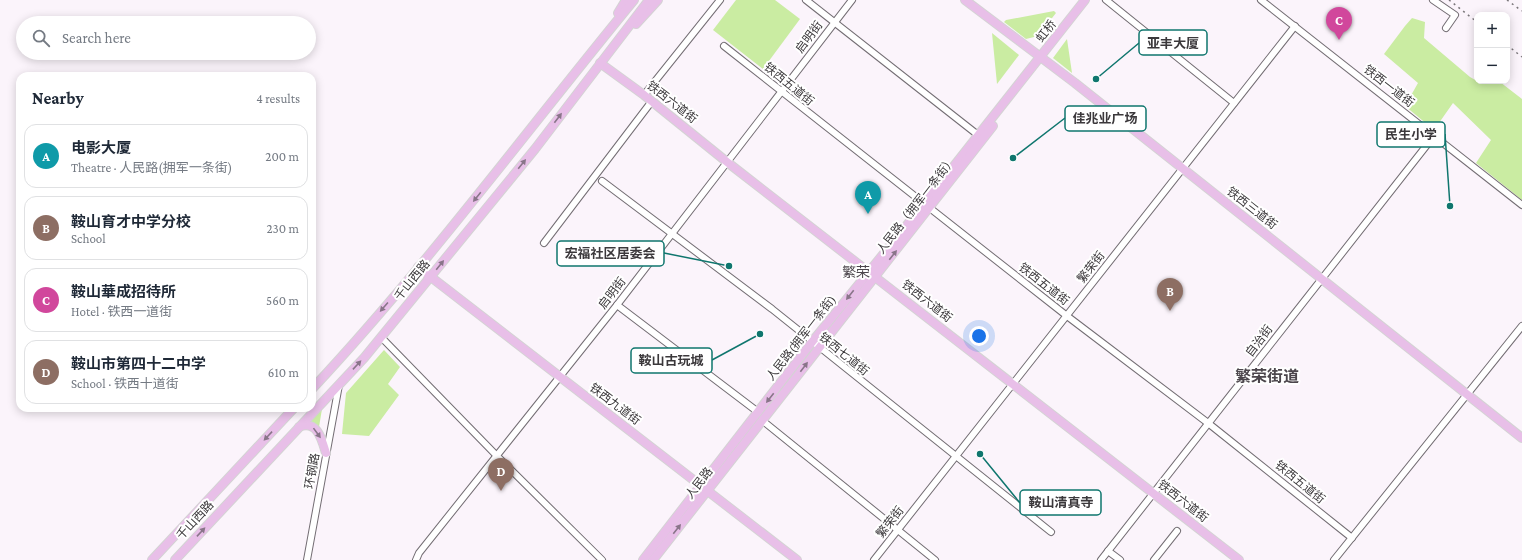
<!DOCTYPE html>
<html lang="en">
<head>
<meta charset="utf-8">
<style>
	:root { --surface:#fff; --page:#f6f6f7; --text:#1f2937; --muted:#747a83; --line:#e0e1e3; --accent:#5f8814 }
	body { margin:0; font-family:"Crimson Pro","Noto Sans SC",serif; background:var(--page); color:var(--text) }
	.controls { position:absolute; right:12px; top:12px; display:grid; overflow:hidden; border-radius:8px; box-shadow:0 2px 10px #0003 }
	.controls button { width:36px; height:36px; display:grid; place-items:center; padding:0; border:0; border-bottom:1px solid var(--line); background:var(--surface); color:var(--text); font:20px sans-serif }
	.you { position:absolute; left:979px; top:336px; width:14px; height:14px; margin:-10px; border:3px solid #fff; border-radius:50%; background:#1a73e8; box-shadow:0 0 0 6px #1a73e833 }
	.badge { display:grid; place-items:center; width:26px; height:26px; border-radius:50%; background:var(--accent); color:#fff; font-size:13px; font-weight:700 }
	.pin { position:absolute; translate:-50% -33px; filter:drop-shadow(0 1px 2px #0008) }
	.pin::after { content:''; position:absolute; top:21px; width:14px; height:12px; background:inherit; clip-path:polygon(0 0,100% 0,50% 100%) }
	.list { margin:0; padding:0; list-style:none }
	h2 { display:flex; justify-content:space-between; align-items:center; height:52px; margin:0; padding:0 16px; font-size:17px }
	h2 small { font-size:13px; font-weight:400; color:var(--muted) }
	.list li { display:grid; grid-template-columns:26px 1fr auto; gap:12px; align-items:center; box-sizing:border-box; height:64px; margin:0 8px 8px; padding:0 8px; border:1px solid var(--line); border-radius:12px }
	.list b { display:block; font-size:15px; white-space:nowrap }
	.list p { margin:0; font-size:13px; white-space:nowrap; color:var(--muted) }
	.list em { font-size:13px; font-style:normal; color:var(--muted) }
	.icon { flex:none; width:22px; height:22px; fill:none; stroke:currentColor; stroke-width:2; stroke-linecap:round; stroke-linejoin:round }
	.map { position:relative; flex:none; width:1522px; height:560px; overflow:hidden }
	.search { position:absolute; background:var(--surface); box-shadow:0 2px 10px #0003; left:16px; top:16px; width:300px; height:44px; display:flex; align-items:center; gap:10px; box-sizing:border-box; padding:0 14px; border-radius:22px; color:var(--muted); font-size:15px }
	.panel { position:absolute; background:var(--surface); box-shadow:0 2px 10px #0003; left:16px; top:72px; width:300px; height:340px; border-radius:12px }
	.map>svg:first-child { display:block }
	.green { fill:#caeca2 }
	.lines { fill:none; stroke-linecap:round; stroke-linejoin:round }
	.minor-casing { stroke:#736d73; stroke-width:8 }
	.major-casing { stroke:#d4d3d4; stroke-width:10 }
	.minor { stroke:#fff; stroke-width:6 }
	.major { stroke:#e8bfe8; stroke-width:8 }
	.rail { stroke:#7a767a; stroke-width:1.5; stroke-dasharray:2 4; stroke-linecap:butt }
	.oneway { fill:#897589 }
	.labels { text-anchor:middle; dominant-baseline:central; stroke-width:4; stroke-linejoin:round; paint-order:stroke }
	.street-label { font-size:12px; fill:#3b383b; stroke:#fff }
	.quarter-label { font-size:14px; fill:#4c464c; stroke:#fff }
	.district-label { font-size:16px; font-weight:bold; fill:#4c464c; stroke:#fff }
	.leader { fill:none; stroke:#0f766e; stroke-width:1.5 }
	.callout-dot { fill:#0f766e; stroke:#fff; stroke-width:1.5 }
	.callout { fill:#fff; stroke:#0f766e; stroke-width:1.5 }
	.callout-label { font-size:13px; text-anchor:middle; font-weight:bold; fill:#3b383b }
</style>
</head>
<body>
<div class="map">
<svg width="1522" height="560" viewBox="0 0 1522 560">
	<rect width="100%" height="100%" fill="#fbf4fb"/>
	<g class="green">
		<path d="M736 0H775L800 19 763 69 713 30Z"/>
		<path d="M1054 11 1056 13 1038 36 1026 39 1004 22 1006 20Z"/>
		<path d="M1412 18 1425 22 1424 38 1470 77 1477 81 1500 82 1522 99V200L1476 163 1491 140 1453 103 1434 130 1405 106 1418 83 1384 54 1405 26Z"/>
		<path d="M992 33 1019 55 997 84Z"/>
		<path d="M1067 39 1072 73 1053 58Z"/>
		<path d="M384 350 400 367 388 384 399 395 369 436 342 434 346 393Z"/>
		<path d="M322 407V409L319 427 308 420Z"/>
	</g>
	<g class="lines">
		<defs>
			<g id="minor">
				<path d="M806 0 978 135"/>
				<path d="M1106 0 1234 103"/>
				<path d="M1261 0 1522 205"/>
				<path d="M1433 0 1455 15 1446 28"/>
				<path d="M724 46 1067 316 1208 423 1352 538"/>
				<path d="M644 95 720 0"/>
				<path d="M602 181 772 309 1051 532"/>
				<path d="M544 243 652 101"/>
				<path d="M617 305 758 412"/>
				<path d="M381 337 497 456 602 560"/>
				<path d="M763 421 935 560"/>
				<path d="M1108 551 1120 560"/>
				<path d="M307 560 339 385"/>
				<path d="M416 560 419 553 617 305 852 0"/>
				<path d="M874 560 1295 26"/>
				<path d="M1101 560 1434 136"/>
				<path d="M1154 560 1177 531"/>
				<path d="M1334 560 1522 326"/>
			</g>
			<g id="major">
				<path d="M965 0 1075 83 1522 438"/>
				<path d="M618 13 626 0"/>
				<path d="M636 24 658 0"/>
				<path d="M600 63 644 95 727 162 1239 560"/>
				<path d="M418 267 797 560"/>
				<path d="M312 389C427 266 527 130 634 0"/>
				<path d="M299 427C317 419 322 440 326 453"/>
				<path d="M152 560 294 408"/>
				<path d="M175 560 364 358 535 149 649 0"/>
				<path d="M643 560 812 342 924 204 1085 0"/>
				<path d="M653 560 993 126"/>
			</g>
		</defs>
		<use href="#minor" class="minor-casing"/>
		<use href="#major" class="major-casing"/>
		<use href="#minor" class="minor"/>
		<use href="#major" class="major"/>
		<g class="rail">
			<path d="M1449 0 1477 22"/>
			<path d="M1507 0 1522 11"/>
			<path d="M1507 45 1522 57"/>
		</g>
	</g>
	<defs><path id="oneway-solid" d="M-6-.8H1V-3.2L6.5 0L1 3.2V.8H-6Z"/></defs>
	<g class="oneway">
		<use href="#oneway-solid" transform="translate(558 118) rotate(-53)"/>
		<use href="#oneway-solid" transform="translate(522 164) rotate(-51)"/>
		<use href="#oneway-solid" transform="translate(477 197) rotate(129)"/>
		<use href="#oneway-solid" transform="translate(893 255) rotate(-52)"/>
		<use href="#oneway-solid" transform="translate(440 265) rotate(-51)"/>
		<use href="#oneway-solid" transform="translate(850 295) rotate(128)"/>
		<use href="#oneway-solid" transform="translate(384 307) rotate(131)"/>
		<use href="#oneway-solid" transform="translate(357 365) rotate(-47)"/>
		<use href="#oneway-solid" transform="translate(804 367) rotate(-53)"/>
		<use href="#oneway-solid" transform="translate(770 398) rotate(128)"/>
		<use href="#oneway-solid" transform="translate(317 433) rotate(54)"/>
		<use href="#oneway-solid" transform="translate(268 436) rotate(133)"/>
		<use href="#oneway-solid" transform="translate(677 529) rotate(-52)"/>
		<use href="#oneway-solid" transform="translate(201 532) rotate(-47)"/>
	</g>
	<g class="labels">
		<g class="street-label">
			<text transform="translate(1046 31) rotate(-52)">虹桥</text>
			<text transform="translate(809 37) rotate(-53)">启明街</text>
			<text transform="translate(789 84) rotate(39)">铁西五道街</text>
			<text transform="translate(1389 86) rotate(38)">铁西一道街</text>
			<text transform="translate(672 102) rotate(38)">铁西六道街</text>
			<text transform="translate(916 205) rotate(-52)">人民路（拥军一条街）</text>
			<text transform="translate(1252 208) rotate(38)">铁西三道街</text>
			<text transform="translate(1091 267) rotate(-52)">繁荣街</text>
			<text transform="translate(412 280) rotate(-51)">千山西路</text>
			<text transform="translate(1044 284) rotate(38)">铁西五道街</text>
			<text transform="translate(612 293) rotate(-52)">启明街</text>
			<text transform="translate(927 301) rotate(38)">铁西六道街</text>
			<text transform="translate(801 338) rotate(-52)">人民路(拥军一条街)</text>
			<text transform="translate(1259 341) rotate(-53)">自治街</text>
			<text transform="translate(844 354) rotate(39)">铁西七道街</text>
			<text transform="translate(615 404) rotate(37)">铁西九道街</text>
			<text transform="translate(312 471) rotate(-80)">环钢路</text>
			<text transform="translate(1300 482) rotate(39)">铁西五道街</text>
			<text transform="translate(699 483) rotate(-52)">人民路</text>
			<text transform="translate(1183 501) rotate(38)">铁西六道街</text>
			<text transform="translate(195 520) rotate(-47)">千山西路</text>
			<text transform="translate(890 522) rotate(-52)">繁荣街</text>
		</g>
		<g class="quarter-label">
			<text x="856" y="272">繁荣</text>
		</g>
		<g class="district-label">
			<text x="1267" y="376">繁荣街道</text>
		</g>
	</g>
	<path class="leader" d="M1096 79L1139 43M1013 158L1065 118M1450 206L1445 134M729 266L664 253M760 334L712 360M980 454L1020 503"/>
	<g class="callout-dot">
		<circle cx="1096" cy="79" r="4"/>
		<circle cx="1013" cy="158" r="4"/>
		<circle cx="1450" cy="206" r="4"/>
		<circle cx="729" cy="266" r="4"/>
		<circle cx="760" cy="334" r="4"/>
		<circle cx="980" cy="454" r="4"/>
	</g>
	<g class="callout">
		<rect x="1139" y="30" width="68" height="25" rx="4"/>
		<rect x="1065" y="106" width="81" height="25" rx="4"/>
		<rect x="1377" y="122" width="68" height="25" rx="4"/>
		<rect x="557" y="241" width="107" height="25" rx="4"/>
		<rect x="631" y="348" width="81" height="25" rx="4"/>
		<rect x="1020" y="490" width="81" height="25" rx="4"/>
	</g>
	<g class="callout-label">
		<text x="1173" y="48">亚丰大厦</text>
		<text x="1105" y="123">佳兆业广场</text>
		<text x="1411" y="139">民生小学</text>
		<text x="610" y="258">宏福社区居委会</text>
		<text x="671" y="365">鞍山古玩城</text>
		<text x="1061" y="507">鞍山清真寺</text>
	</g>
</svg>
<div class="controls">
<button>+</button>
<button>−</button>
</div>
<div class="you"></div>
<div class="pin badge" style="left:868px;top:214px;background:#0f9aa8">A</div>
<div class="pin badge" style="left:1170px;top:311px;background:#8d6e63">B</div>
<div class="pin badge" style="left:1339px;top:40px;background:#d1479c">C</div>
<div class="pin badge" style="left:501px;top:491px;background:#8d6e63">D</div>
<div class="search"><svg class="icon" aria-label="search" viewBox="0 0 24 24"><circle cx="10" cy="10" r="6"/><path d="M15 15l6 6"/></svg>Search here</div>
<section class="panel">
<h2>Nearby<small>4 results</small></h2>
<ul class="list">
<li><span class="badge" style="background:#0f9aa8">A</span><div><b>电影大厦</b><p>Theatre · 人民路(拥军一条街)</p></div><em>200 m</em></li>
<li><span class="badge" style="background:#8d6e63">B</span><div><b>鞍山育才中学分校</b><p>School</p></div><em>230 m</em></li>
<li><span class="badge" style="background:#d1479c">C</span><div><b>鞍山華成招待所</b><p>Hotel · 铁西一道街</p></div><em>560 m</em></li>
<li><span class="badge" style="background:#8d6e63">D</span><div><b>鞍山市第四十二中学</b><p>School · 铁西十道街</p></div><em>610 m</em></li>
</ul>
</section>
</div>
</body>
</html>
